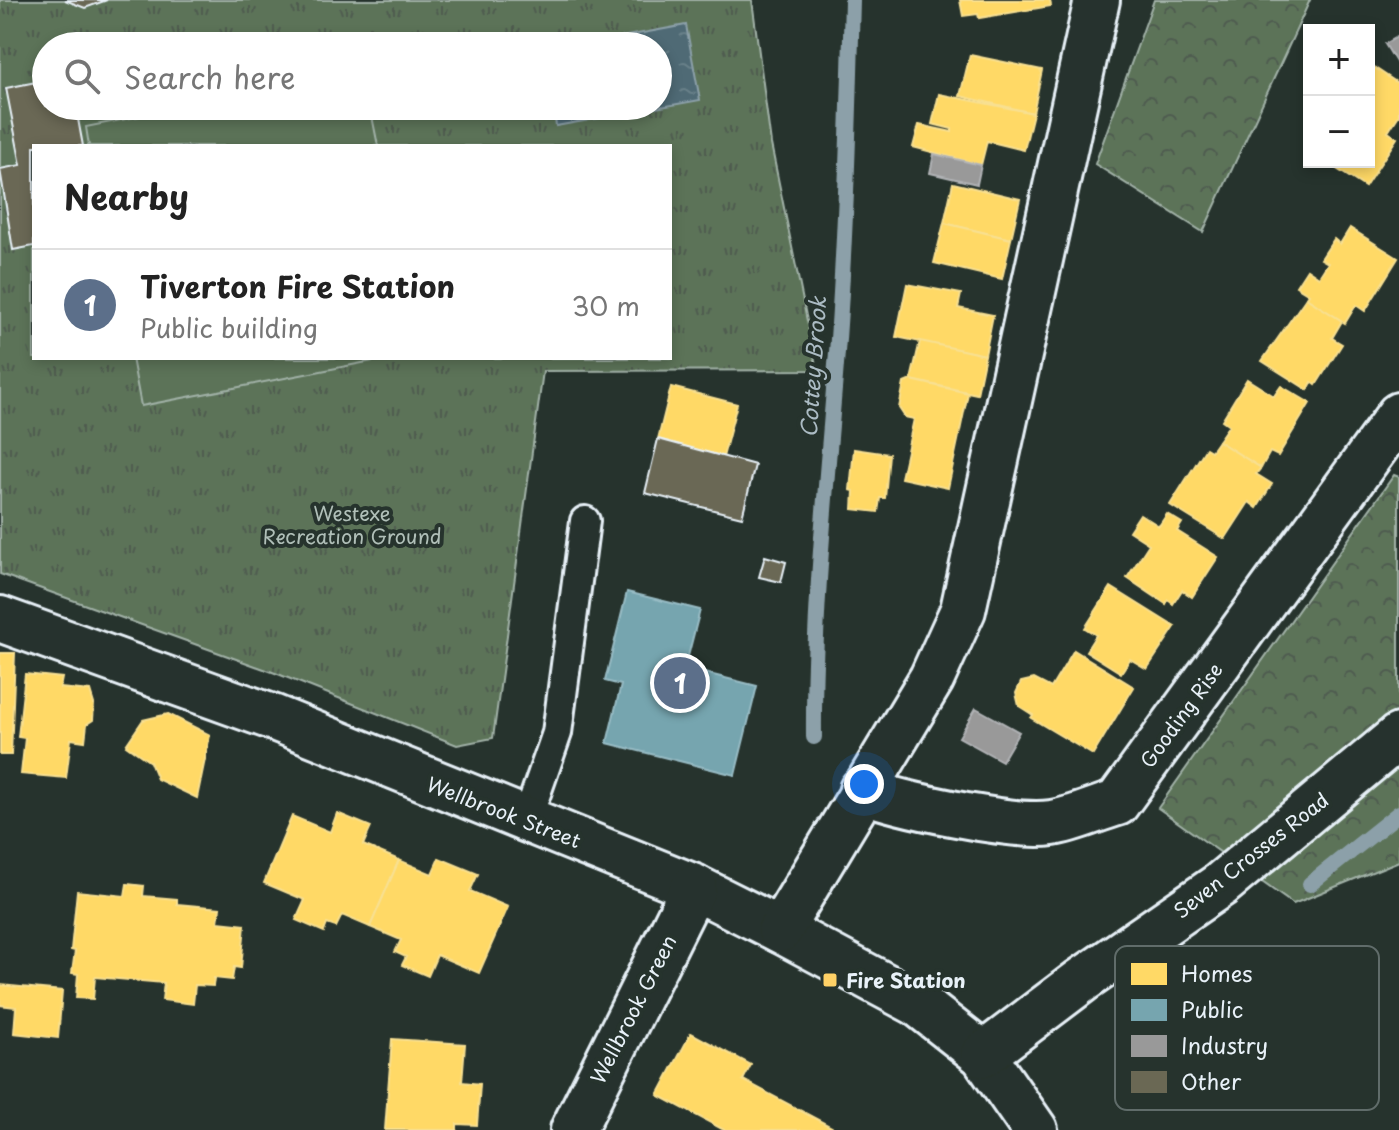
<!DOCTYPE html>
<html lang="en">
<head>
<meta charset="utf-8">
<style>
	:root { --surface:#fff; --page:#f2f2f2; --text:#222; --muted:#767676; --line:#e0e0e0; --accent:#857141 }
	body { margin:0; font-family:"Playpen Sans",sans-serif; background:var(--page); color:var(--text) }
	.controls { position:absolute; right:24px; top:24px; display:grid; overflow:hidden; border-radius:0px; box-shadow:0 4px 12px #0003 }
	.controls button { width:72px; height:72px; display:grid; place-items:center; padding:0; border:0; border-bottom:2px solid var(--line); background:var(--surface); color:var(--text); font:40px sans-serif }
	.you { position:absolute; left:864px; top:784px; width:28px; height:28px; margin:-20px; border:6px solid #fff; border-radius:50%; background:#1a73e8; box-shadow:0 0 0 12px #1a73e833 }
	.badge { display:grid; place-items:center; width:52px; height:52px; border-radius:50%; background:var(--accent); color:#fff; font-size:26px; font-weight:700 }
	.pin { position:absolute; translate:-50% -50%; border:4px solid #fff; box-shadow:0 2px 8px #0006 }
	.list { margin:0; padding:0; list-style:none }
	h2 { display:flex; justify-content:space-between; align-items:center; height:104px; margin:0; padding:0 32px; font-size:34px }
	h2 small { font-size:26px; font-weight:400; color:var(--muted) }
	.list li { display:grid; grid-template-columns:52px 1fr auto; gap:24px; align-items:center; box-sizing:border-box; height:112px; padding:0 32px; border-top:2px solid var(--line) }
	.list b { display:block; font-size:30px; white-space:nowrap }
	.list p { margin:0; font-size:26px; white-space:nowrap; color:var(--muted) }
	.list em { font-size:26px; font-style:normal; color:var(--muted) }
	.icon { flex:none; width:44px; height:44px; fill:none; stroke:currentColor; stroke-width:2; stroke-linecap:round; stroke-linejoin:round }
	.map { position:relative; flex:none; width:1399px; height:1130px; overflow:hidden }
	.search { position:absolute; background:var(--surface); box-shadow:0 4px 12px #0003; left:32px; top:32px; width:640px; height:88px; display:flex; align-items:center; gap:20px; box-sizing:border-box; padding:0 28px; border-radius:44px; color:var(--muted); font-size:30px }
	.panel { position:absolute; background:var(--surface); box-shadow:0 4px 12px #0003; left:32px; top:144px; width:640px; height:216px; border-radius:0px }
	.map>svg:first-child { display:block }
	.forest { fill:url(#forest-crowns); stroke:#a2b2a8; stroke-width:2 }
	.park { fill:url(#park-tufts); stroke:#a2b2a8; stroke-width:2; fill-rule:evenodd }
	.garden { fill:#5b7358; stroke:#a2b2a8; stroke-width:2 }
	.water { fill:url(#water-ripples); stroke:#8ca0a9; stroke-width:2 }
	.homes { fill:#ffd966; stroke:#f8e092; stroke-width:2 }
	.public { fill:#76a5af; stroke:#98bcc5; stroke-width:2 }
	.industry { fill:#999; stroke:#b1b3b6; stroke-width:2 }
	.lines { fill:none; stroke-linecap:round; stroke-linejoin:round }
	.stream { stroke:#8ca0a9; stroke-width:16 }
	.building { fill:#6a6854; stroke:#e8f1f8; stroke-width:2 }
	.service-casing { stroke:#e8f1f8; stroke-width:34 }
	.minor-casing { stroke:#e8f1f8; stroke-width:50 }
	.service { stroke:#26332d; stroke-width:28 }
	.minor { stroke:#26332d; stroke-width:44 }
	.poi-dot { fill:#ffd166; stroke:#26332d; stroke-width:3 }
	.labels { text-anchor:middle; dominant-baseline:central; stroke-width:8; stroke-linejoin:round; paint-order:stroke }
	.park-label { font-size:20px; fill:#b0bfb8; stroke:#26332d }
	.street-label { font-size:20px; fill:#e8f1f8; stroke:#26332d }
	.poi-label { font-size:20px; font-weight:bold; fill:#e8f1f8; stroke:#26332d; text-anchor:start }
	.water-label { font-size:22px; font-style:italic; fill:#abbbc3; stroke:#26332d }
	.key { fill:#26332d; stroke:#606c6a; stroke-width:2 }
	.key-label { font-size:22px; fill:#e8f1f8 }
</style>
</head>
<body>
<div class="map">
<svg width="1399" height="1130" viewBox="0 0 1399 1130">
	<defs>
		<pattern id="forest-crowns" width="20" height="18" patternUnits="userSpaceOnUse" patternTransform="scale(2)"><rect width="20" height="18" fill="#5b7358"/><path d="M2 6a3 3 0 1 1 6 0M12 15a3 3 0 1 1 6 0" fill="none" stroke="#4f5b50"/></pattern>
		<pattern id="park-tufts" width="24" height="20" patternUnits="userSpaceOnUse" patternTransform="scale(2)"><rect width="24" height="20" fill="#5b7358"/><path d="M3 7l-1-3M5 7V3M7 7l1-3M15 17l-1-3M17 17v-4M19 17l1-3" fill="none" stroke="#4f5b50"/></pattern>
		<pattern id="water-ripples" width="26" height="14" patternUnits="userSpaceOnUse" patternTransform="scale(2)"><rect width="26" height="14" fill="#4f6a74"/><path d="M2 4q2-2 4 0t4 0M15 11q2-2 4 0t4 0" fill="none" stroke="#688089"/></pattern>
	</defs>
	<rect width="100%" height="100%" fill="#26332d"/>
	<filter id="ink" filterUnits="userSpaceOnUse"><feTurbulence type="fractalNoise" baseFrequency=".0125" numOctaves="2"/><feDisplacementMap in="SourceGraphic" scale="16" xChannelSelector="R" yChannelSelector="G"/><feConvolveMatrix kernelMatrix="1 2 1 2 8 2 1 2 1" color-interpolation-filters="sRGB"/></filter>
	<g filter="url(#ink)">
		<g class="forest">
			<path d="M1154 0H1310L1203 232 1095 164Z"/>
			<path d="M1394 475 1399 477V861L1293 904 1158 808Z"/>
		</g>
		<path class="park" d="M0 0H752L771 144 817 370 543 371 493 738 457 745 278 674 0 574ZM46 46H658V106H46ZM34 146H670V358H34Z"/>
		<g class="garden">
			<path d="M190 106H370L378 146H89L86 127Z"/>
			<path d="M132 358H388L141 406Z"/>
		</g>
		<path class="water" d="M686 25 700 100 556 126 553 106H658V46H573Z"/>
		<g class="homes">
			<path d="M960 0H1050L1051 6 979 18 978 14 963 16Z"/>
			<path d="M970 55 1042 70 1033 113 960 96Z"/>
			<path d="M1369 64 1399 84V115L1388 132 1397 138 1365 187 1326 162H1369Z"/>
			<path d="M939 94 1033 113 1024 150 987 141 981 165 913 147 919 125 952 132V129L932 124Z"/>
			<path d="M953 183 1020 199 1011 239 944 223Z"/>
			<path d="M944 223 1011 239 1002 279 934 263Z"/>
			<path d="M1350 228 1398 258 1365 311 1356 305 1345 323 1306 298 1309 294 1296 286 1307 269 1319 277 1328 263 1321 259 1334 239 1340 244Z"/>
			<path d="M907 284 961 294 958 308 993 315 985 355 896 337Z"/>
			<path d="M1306 298 1342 321 1332 338 1342 344 1316 385 1312 382 1308 390 1262 361Z"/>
			<path d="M920 341 985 355 977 394 911 380Z"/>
			<path d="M1247 379 1274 396 1281 386 1310 403 1278 456 1270 452 1261 468 1218 441 1229 425 1222 420Z"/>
			<path d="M911 380 968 393 948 488 901 478 914 419 905 417 899 408 904 383Z"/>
			<path d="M671 387 737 404 723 457 658 439Z"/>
			<path d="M1218 441 1261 468 1256 474 1272 484 1257 508 1249 502 1225 539 1170 505 1206 448 1211 451Z"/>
			<path d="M854 449 889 454 885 498H880L878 512 853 509 854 491 850 490Z"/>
			<path d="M1140 514 1159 526 1167 514 1182 523 1177 531 1218 557 1192 597 1182 590 1173 604 1168 600 1166 604 1127 578 1149 544 1129 531Z"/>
			<path d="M1111 587 1175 627 1147 669 1130 659 1121 673 1086 651 1096 635 1085 628Z"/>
			<path d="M1074 650 1134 687 1093 755 1031 718 1033 715 1019 706 1016 693 1021 682 1034 679 1051 688Z"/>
			<path d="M0 653H15L11 755H0Z"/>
			<path d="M25 674 62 678 60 688 90 691 94 704 93 720 87 724 85 741 71 739 66 778 21 774 25 738 18 737Z"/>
			<path d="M168 714 210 735 197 798 157 779 150 762 126 745 143 720Z"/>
			<path d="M337 813 371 827 363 845 399 860 370 927 342 915 336 927 327 924 324 932 296 920 305 900 264 883 292 816 330 832Z"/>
			<path d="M439 858 478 874 470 891 508 907 479 973 437 955 428 976 402 965 406 957 395 952 401 940 370 927 399 860 432 874Z"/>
			<path d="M127 884 144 886 143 896 177 899V904L220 908 218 922 245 925 241 968 234 967 232 980 214 978 213 986 195 985 193 1004 162 1000 164 983 95 977 93 999 76 998 78 974 72 973 75 951 71 950 77 891 125 896Z"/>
			<path d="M0 985 62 991 58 1038 14 1033 16 1007 0 1005Z"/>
			<path d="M691 1033 751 1065 743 1080 837 1130H724L658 1095Z"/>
			<path d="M392 1039 465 1044 462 1082 480 1084 477 1125 457 1124V1130H385Z"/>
		</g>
		<path class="public" d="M627 592 700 610 685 668 757 686 735 775 607 743 621 685 605 681Z"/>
		<g class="industry">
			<path d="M1399 36V67L1385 44Z"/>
			<path d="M934 154 981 165 977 184 930 173Z"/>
			<path d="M976 708 1019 732 1002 761 959 737Z"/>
		</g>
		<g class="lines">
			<g class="stream">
				<path d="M814 737C813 604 828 472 838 339 846 226 849 113 852 0"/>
				<path d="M1310 884 1399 813"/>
			</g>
		</g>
		<g class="building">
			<path d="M107 0 85 8 65 0Z"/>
			<path d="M46 80V106H142L78 119 83 146H34V246L13 250 0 169 21 165 6 88Z"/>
			<path d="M658 439 755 465 742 517 645 493Z"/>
			<path d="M765 556 786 562 781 582 759 577Z"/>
		</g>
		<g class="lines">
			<defs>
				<path id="service" d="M527 819 557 733 585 521"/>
				<g id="minor">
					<path d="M0 619 272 717 694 887 780 930 917 1003 983 1055 1035 1130"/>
					<path d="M862 790C899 804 1014 829 1052 823 1073 820 1096 809 1117 803L1399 415"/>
					<path d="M780 930 932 678 963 610 1097 0"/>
					<path d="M983 1055 1081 981 1220 885 1399 736"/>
					<path d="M573 1130 694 887"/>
				</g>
			</defs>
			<use href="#service" class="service-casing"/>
			<use href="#minor" class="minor-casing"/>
			<use href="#service" class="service"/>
			<use href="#minor" class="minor"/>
		</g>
	</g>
	<rect class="poi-dot" x="822" y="972" width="16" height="16" rx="4"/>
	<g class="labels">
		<g class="park-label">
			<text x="352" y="513">Westexe<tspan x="352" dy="23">Recreation Ground</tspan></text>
		</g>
		<g class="street-label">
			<text transform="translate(1181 715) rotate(-54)">Gooding Rise</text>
			<text transform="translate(504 812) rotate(21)">Wellbrook Street</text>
			<text transform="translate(1251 855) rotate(-38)">Seven Crosses Road</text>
			<text transform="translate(633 1009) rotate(-63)">Wellbrook Green</text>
		</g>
		<g class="poi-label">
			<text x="846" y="980">Fire Station</text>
		</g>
		<g class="water-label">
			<text transform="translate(812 367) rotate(-86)">Cottey Brook</text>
		</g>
	</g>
	<rect x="1115" y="946" width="264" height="164" rx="12" class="key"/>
	<rect x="1131" y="963" width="36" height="22" fill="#ffd966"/>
	<rect x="1131" y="999" width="36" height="22" fill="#76a5af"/>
	<rect x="1131" y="1035" width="36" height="22" fill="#999"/>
	<rect x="1131" y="1071" width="36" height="22" fill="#6a6854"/>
	<g class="key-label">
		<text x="1181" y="982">Homes</text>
		<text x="1181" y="1018">Public</text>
		<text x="1181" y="1054">Industry</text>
		<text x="1181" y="1090">Other</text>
	</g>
</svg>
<div class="controls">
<button>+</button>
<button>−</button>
</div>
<div class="you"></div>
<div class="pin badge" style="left:680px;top:683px;background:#5c6f8a">1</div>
<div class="search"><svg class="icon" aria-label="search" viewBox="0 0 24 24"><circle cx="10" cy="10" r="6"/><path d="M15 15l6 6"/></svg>Search here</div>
<section class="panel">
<h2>Nearby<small></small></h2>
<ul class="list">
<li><span class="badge" style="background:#5c6f8a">1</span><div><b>Tiverton Fire Station</b><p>Public building</p></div><em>30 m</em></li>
</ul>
</section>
</div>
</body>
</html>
